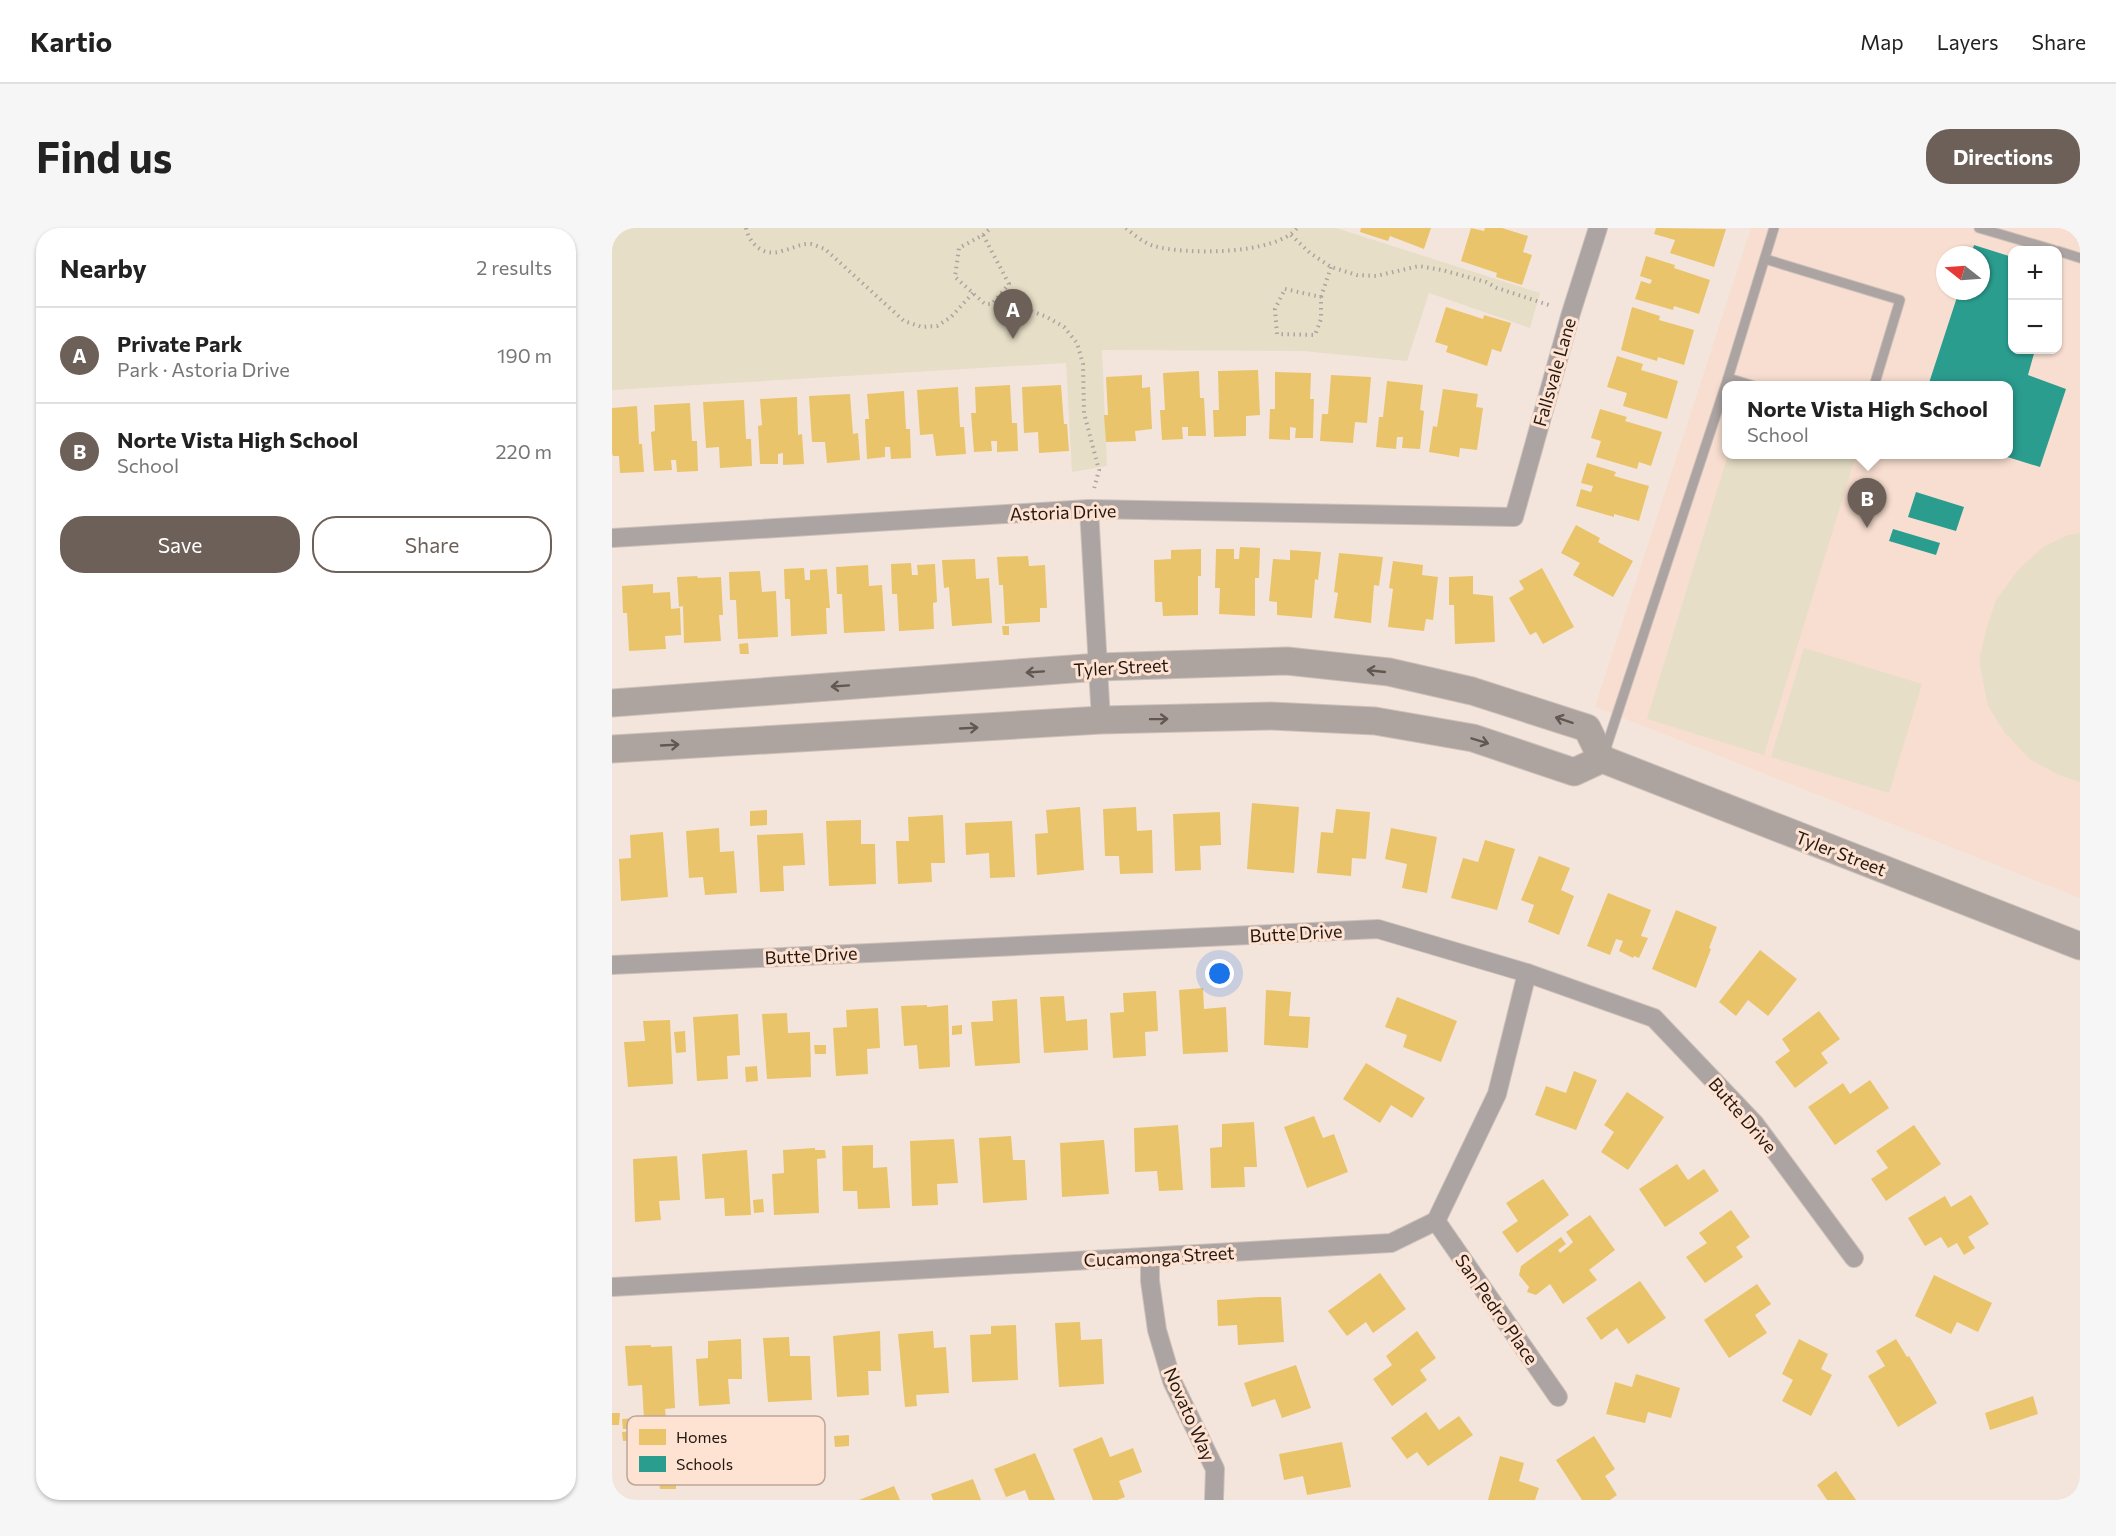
<!DOCTYPE html>
<html lang="en">
<head>
<meta charset="utf-8">
<style>
	:root { --surface:#fff; --page:#f6f6f6; --text:#222; --muted:#767676; --line:#e0e0e0; --accent:#6d6058 }
	body { margin:0; font-family:Commissioner,sans-serif; background:var(--page); color:var(--text) }
	.controls { position:absolute; right:18px; top:18px; display:grid; overflow:hidden; border-radius:12px; box-shadow:0 2px 4px #0004 }
	.controls button { width:54px; height:54px; display:grid; place-items:center; padding:0; border:0; border-bottom:2px solid var(--line); background:var(--surface); color:var(--text); font:30px sans-serif }
	.compass { position:absolute; left:1324px; top:18px; width:54px; height:54px; border-radius:50%; background:var(--surface); box-shadow:0 2px 4px #0004; rotate:287deg }
	.you { position:absolute; left:608px; top:746px; width:21px; height:21px; margin:-15px; border:4px solid #fff; border-radius:50%; background:#1a73e8; box-shadow:0 0 0 9px #1a73e833 }
	.badge { display:grid; place-items:center; width:39px; height:39px; border-radius:50%; background:var(--accent); color:#fff; font-size:20px; font-weight:700 }
	.pin { position:absolute; translate:-50% -50px; filter:drop-shadow(0 2px 3px #0008) }
	.pin::after { content:''; position:absolute; top:32px; width:21px; height:18px; background:inherit; clip-path:polygon(0 0,100% 0,50% 100%) }
	.popup { position:absolute; left:1110px; top:153px; width:291px; height:78px; box-sizing:border-box; display:grid; place-content:center; border-radius:12px; background:var(--surface); filter:drop-shadow(0 2px 4px #0005); font-size:20px; white-space:nowrap; color:var(--muted) }
	.popup b { font-size:22px; color:var(--text) }
	.popup::after { content:''; position:absolute; left:50%; top:100%; margin-left:-12px; border:12px solid transparent; border-top-color:var(--surface) }
	.list { margin:0; padding:0; list-style:none }
	h2 { display:flex; justify-content:space-between; align-items:center; height:78px; margin:0; padding:0 24px; font-size:26px }
	h2 small { font-size:20px; font-weight:400; color:var(--muted) }
	.list li { display:grid; grid-template-columns:39px 1fr auto; gap:18px; align-items:center; box-sizing:border-box; height:96px; padding:0 24px; border-top:2px solid var(--line) }
	.list b { display:block; font-size:22px; white-space:nowrap }
	.list p { margin:0; font-size:20px; white-space:nowrap; color:var(--muted) }
	.list em { font-size:20px; font-style:normal; color:var(--muted) }
	.actions { display:flex; gap:12px; padding:18px 24px }
	.actions a { flex:1; padding:14px 0; border:2px solid var(--accent); border-radius:24px; text-align:center; font-size:21px; color:var(--accent) }
	.actions .main { background:var(--accent); color:#fff }
	.map { position:relative; flex:none; width:1468px; height:1272px; overflow:hidden; border-radius:24px }
	header { display:flex; align-items:center; gap:36px; box-sizing:border-box; height:84px; padding:0 30px; background:var(--surface); border-bottom:2px solid var(--line) }
	header strong { font-size:28px }
	nav { display:flex; gap:33px; margin-inline-start:auto; font-size:21px }
	.intro { display:flex; align-items:center; justify-content:space-between; box-sizing:border-box; height:144px; padding:0 36px }
	h1 { margin:0; font-size:42px }
	.button { padding:15px 27px; border-radius:24px; background:var(--accent); color:#fff; font-size:21px; font-weight:700 }
	main { display:flex; gap:36px; padding:0 36px }
	aside { flex:1; background:var(--surface); border-radius:24px; box-shadow:0 2px 4px #0004 }
	.map>svg:first-child { display:block }
	.built { fill:#f8ded0; fill-rule:evenodd }
	.green { fill:#e6dec6 }
	.homes { fill:#e9c46a }
	.schools { fill:#2a9d8f }
	.lines { fill:none; stroke-linecap:round; stroke-linejoin:round }
	.service-casing { stroke:#cdc1b9; stroke-width:11 }
	.minor-casing { stroke:#cdc1b9; stroke-width:20 }
	.secondary-casing { stroke:#cdc1b9; stroke-width:29 }
	.path { stroke:#ada4a1; stroke-width:4; stroke-dasharray:1.5 4.5; stroke-linecap:butt }
	.service { stroke:#aca4a2; stroke-width:9 }
	.minor { stroke:#aca4a2; stroke-width:18 }
	.secondary { stroke:#ada4a0; stroke-width:27 }
	.oneway { stroke:#625751 }
	.labels { text-anchor:middle; dominant-baseline:central; stroke-width:6; stroke-linejoin:round; paint-order:stroke }
	.street-label { font-size:18px; fill:#241811; stroke:#fee2d2 }
	.key { fill:#fee2d2; stroke:#bda598; stroke-width:1.5 }
	.key-label { font-size:16px; fill:#241811 }
</style>
</head>
<body>
<header>
<strong>Kartio</strong>
<nav><a>Map</a><a>Layers</a><a>Share</a></nav>
</header>
<div class="intro"><h1>Find us</h1><a class="button">Directions</a></div>
<main>
<aside>
<h2>Nearby<small>2 results</small></h2>
<ul class="list">
<li><span class="badge">A</span><div><b>Private Park</b><p>Park · Astoria Drive</p></div><em>190 m</em></li>
<li><span class="badge">B</span><div><b>Norte Vista High School</b><p>School</p></div><em>220 m</em></li>
</ul>
<div class="actions"><a class="main">Save</a><a>Share</a></div>
</aside>
<div class="map">
<svg width="1468" height="1272" viewBox="0 0 1468 1272">
	<rect width="100%" height="100%" fill="#f4e5dc"/>
	<path class="built" d="M1139 0H1468V670L983 479ZM1400 22H1446V122H1400ZM1333 27H1369V63H1333ZM1114 158H1396V226H1114Z"/>
	<g class="green">
		<path d="M0 0H724L928 65 918 100 817 65 795 133 691 123 490 122 495 238 460 244 454 135 0 162Z"/>
		<path d="M1116 227H1244L1152 527 1035 491Z"/>
		<path d="M1468 305V554L1447 547 1419 532 1393 505 1376 478 1367 433 1374 402 1384 372 1406 342 1431 319 1456 307Z"/>
		<path d="M1192 420 1310 456 1277 565 1159 529Z"/>
	</g>
	<g class="homes">
		<path d="M749 0H819L812 21 778 8 776 13 748 4Z"/>
		<path d="M859 0 872 3 873 0H890L916 8 911 24 920 27 910 57 884 49 885 45 849 33Z"/>
		<path d="M1044 0 1114 1 1102 39 1058 25 1063 12 1042 6Z"/>
		<path d="M1034 28 1063 37 1062 40 1098 52 1087 86 1062 78 1061 82 1023 71 1029 53 1038 56 1040 52 1028 48Z"/>
		<path d="M834 79 871 91 872 87 899 95 889 124 880 121 875 138 834 124 836 118 823 114Z"/>
		<path d="M1020 79 1048 88 1047 92 1082 102 1072 137 1046 129 1045 133 1009 122Z"/>
		<path d="M1005 128 1031 136 1029 142 1066 153 1055 191 1011 178 1015 165 995 159Z"/>
		<path d="M646 142 648 187 634 188V208L602 209 601 182H607L606 143Z"/>
		<path d="M587 143 588 170H592L594 208H576V199H570L571 211 550 212 548 182H553L551 145Z"/>
		<path d="M663 144 699 145 698 171H702L701 210H683L684 200 678 199V212L657 211 658 181H663Z"/>
		<path d="M530 147V160L538 159 540 201 523 203 524 213 494 214 492 187H496L494 149Z"/>
		<path d="M719 147 759 149 755 195 743 194 741 215 708 213 710 186H716Z"/>
		<path d="M775 153 811 157 808 182 812 183 808 221 790 220 791 209H785L784 221 764 219 767 189H771Z"/>
		<path d="M398 157 400 195H405L406 223 385 224V213H379L380 223 362 224 359 185H364L363 159Z"/>
		<path d="M449 157 452 196H455L457 223 427 225 426 204 412 205 410 159Z"/>
		<path d="M346 159 348 199H352L354 226 324 228 321 206 308 207 305 162Z"/>
		<path d="M831 161 866 166 864 179 871 180 865 222 848 220 847 229 817 224 821 198 825 199Z"/>
		<path d="M292 163 294 201H298L299 230 279 231 278 219H273V229L255 231 253 191H257L255 166Z"/>
		<path d="M238 166 241 206 246 205 248 232 215 235 213 214H200L197 168Z"/>
		<path d="M185 169 186 207 190 206 192 236 171 237V225L166 226V236H148L146 198 150 197 148 171Z"/>
		<path d="M132 172 134 211H139L140 238 108 240 107 219 94 220 91 174Z"/>
		<path d="M78 175 80 213H85L86 243 65 244 64 232H59L60 242 42 243 39 204 43 203 42 177Z"/>
		<path d="M25 178 27 216H30L32 244 8 245 7 228H1L0 225V180Z"/>
		<path d="M988 181 1015 189 1013 193 1050 204 1039 238 1027 234 1025 241 984 229 989 213 979 210Z"/>
		<path d="M975 235 1004 244 1002 248 1037 258 1027 293 1002 286V289L964 278 969 261 979 264 981 258 969 255Z"/>
		<path d="M964 297 988 310 986 314 1021 333 1001 369 961 347 968 335 949 325Z"/>
		<path d="M628 319 648 320 647 350H643V388L607 386 608 360H603L604 321H622V331H627Z"/>
		<path d="M589 321V348H586V387L551 388 550 374H543L542 332 559 331V322Z"/>
		<path d="M678 322 709 324 706 352 703 351 700 390 665 387V374L657 373 661 331 678 332Z"/>
		<path d="M727 325 771 329 767 358 762 357 759 395 722 390 726 365 722 364Z"/>
		<path d="M416 328 417 338 433 337 435 380H428V394L393 396 391 357H387L385 329Z"/>
		<path d="M363 331 364 351 377 350 380 395 340 398 337 359 332 360 330 332Z"/>
		<path d="M781 333 811 337 810 347 826 349 821 392 814 391 812 403 776 399 781 361 777 360Z"/>
		<path d="M299 335 300 347H306L305 337 323 336 325 374 321 375 322 401 287 403 285 366H280L279 336Z"/>
		<path d="M256 337 257 358 270 357 273 403 232 405 230 366H225L224 339Z"/>
		<path d="M192 340 193 352H198V342L215 341 218 380H214L215 406 179 408 178 371H173L172 341Z"/>
		<path d="M930 340 962 399 931 416 924 404 918 407 897 370 912 361 907 353Z"/>
		<path d="M148 343 150 364 164 363 166 409 126 411 124 372H118L117 344Z"/>
		<path d="M85 348 86 350 109 349 111 387H107L109 413 72 415 71 378 67 379 65 349Z"/>
		<path d="M861 348V366L881 368 883 414 843 416 842 377H837V349Z"/>
		<path d="M41 356V365L58 364 59 381 68 380 69 407 53 408 54 421 17 423 15 385H11L10 358Z"/>
		<path d="M390 398H397V407H391Z"/>
		<path d="M136 415 137 426H128L127 416Z"/>
		<path d="M640 575 687 579 682 645 635 641Z"/>
		<path d="M468 579 472 642 425 647 423 606 436 605 434 582Z"/>
		<path d="M524 579 525 603 540 602 541 645 508 646 507 628H493L491 581Z"/>
		<path d="M724 581 758 584 754 631 740 630 739 648 705 645 709 604 721 605Z"/>
		<path d="M155 582V597L138 598V583Z"/>
		<path d="M608 584 609 617 588 618 589 642 563 643 561 586Z"/>
		<path d="M331 587 333 635H319L320 654 286 656 284 613H297L296 589Z"/>
		<path d="M249 592V616H263L264 656 217 658 214 593Z"/>
		<path d="M400 593 403 649 378 650 377 625 354 627 353 595Z"/>
		<path d="M107 600 108 624 122 623 125 665 93 667 91 649 77 650 74 603Z"/>
		<path d="M779 600 825 609 815 665 790 660 795 636 773 631Z"/>
		<path d="M51 604 56 669 9 673 7 631 19 630 18 607Z"/>
		<path d="M191 605 193 637 171 638 172 663 148 664 145 607Z"/>
		<path d="M873 612 903 621 885 682 839 670 851 630 866 634Z"/>
		<path d="M927 628 958 640 949 662 962 668 947 707 916 694 922 677 909 672Z"/>
		<path d="M996 665 1039 682 1029 708 1036 710 1027 730 1022 728 1021 730 1007 723 1011 713 1004 711 998 727 975 718Z"/>
		<path d="M1064 682 1105 699 1097 720 1099 721 1084 760 1040 741Z"/>
		<path d="M1148 722 1185 751 1156 788 1136 772 1124 788 1107 774Z"/>
		<path d="M591 760 592 781 614 779 616 824 571 826 567 762Z"/>
		<path d="M654 762 679 764 677 788 698 789 696 820 652 817Z"/>
		<path d="M544 763 546 803 533 804 534 828 501 830 498 785 512 784 511 765Z"/>
		<path d="M452 768 454 793 475 791 476 822 432 825 428 769Z"/>
		<path d="M785 769 845 793 829 834 791 819 795 807 773 799Z"/>
		<path d="M405 771 408 835 363 838 359 794 381 793 380 773Z"/>
		<path d="M315 777V779L336 777 338 839 307 841 305 817 292 818 289 778Z"/>
		<path d="M266 780 268 820 255 821 256 846 224 848 221 800 235 799 234 782Z"/>
		<path d="M1207 783 1228 811 1209 825 1216 835 1183 860 1163 834 1178 823 1170 811Z"/>
		<path d="M175 785 176 805 198 804 199 849 155 851 150 786Z"/>
		<path d="M126 786 128 827 115 828 116 851 85 853 81 789Z"/>
		<path d="M58 792 61 856 16 859 12 814 33 813 31 793Z"/>
		<path d="M350 797V806L340 807V798Z"/>
		<path d="M73 803 74 824 64 825 62 804Z"/>
		<path d="M202 817H214V826H203Z"/>
		<path d="M754 835 813 870 800 890 779 877 768 895 731 871Z"/>
		<path d="M145 838 146 853 134 854 133 839Z"/>
		<path d="M962 843 985 852 964 902 923 887 934 858 954 865Z"/>
		<path d="M1258 852 1277 880 1223 917 1196 879 1231 855 1238 866Z"/>
		<path d="M1015 864 1052 889 1016 942 989 924 1002 904 992 897Z"/>
		<path d="M702 888 711 910 722 906 736 944 695 960 672 899Z"/>
		<path d="M642 894 645 939H632L633 959 599 960 598 920 610 919V896Z"/>
		<path d="M566 897 571 962 547 963 545 943 523 944 522 900Z"/>
		<path d="M1302 897 1329 936 1274 973 1259 951 1276 940 1264 923Z"/>
		<path d="M399 908 401 932H413L415 972 371 975 367 910Z"/>
		<path d="M342 911 346 955 325 956 326 977 300 978 298 913Z"/>
		<path d="M492 912 497 966 450 969 448 915Z"/>
		<path d="M261 917V940L275 939 278 980 246 981 245 963H231L230 918Z"/>
		<path d="M203 920V922H213L214 930 205 931 207 985 162 987 160 946 172 945 171 922Z"/>
		<path d="M135 922 139 987 113 988 112 970 93 971 90 926Z"/>
		<path d="M65 928 68 972 47 973 49 992 23 994 21 931Z"/>
		<path d="M1065 936 1076 952 1092 941 1107 963 1053 999 1027 961Z"/>
		<path d="M931 951 957 987 905 1025 890 1004 906 993 894 975Z"/>
		<path d="M1359 967 1377 996 1356 1009 1363 1020 1352 1027 1345 1015 1336 1020 1329 1009 1313 1018 1296 990 1333 968 1339 979Z"/>
		<path d="M151 971 152 984 142 985 141 972Z"/>
		<path d="M1119 982 1138 1009 1124 1019 1131 1029 1093 1055 1074 1029 1095 1015 1087 1005Z"/>
		<path d="M978 987 1003 1022 977 1042 985 1052 951 1076 938 1056 924 1067 915 1064 917 1059 907 1047 909 1038 949 1009 954 1016 946 1022 948 1025 957 1018 961 1014 954 1004Z"/>
		<path d="M768 1045 794 1081 761 1105 754 1094 735 1108 716 1083Z"/>
		<path d="M1322 1047 1380 1075 1366 1104 1345 1094 1339 1106 1303 1088Z"/>
		<path d="M1028 1053 1054 1090 1016 1116 1005 1100 989 1112 974 1090Z"/>
		<path d="M1145 1056 1159 1076 1143 1087 1155 1105 1117 1130 1092 1092Z"/>
		<path d="M648 1069H669L672 1114 626 1117 625 1097 606 1098 605 1072Z"/>
		<path d="M468 1094 469 1112 490 1111 492 1156 447 1159 443 1095Z"/>
		<path d="M404 1097 406 1152 360 1154 358 1107 379 1106V1098Z"/>
		<path d="M268 1103 269 1143H256L257 1167 225 1169 221 1108Z"/>
		<path d="M321 1103 322 1120 334 1119 337 1165 304 1167 305 1178 293 1179 286 1106Z"/>
		<path d="M805 1103 824 1130 808 1142 815 1152 780 1178 761 1151 780 1137 774 1128Z"/>
		<path d="M177 1109 178 1128H198L200 1172 156 1174 151 1110Z"/>
		<path d="M129 1111 130 1151H116L118 1176 87 1178 84 1131 96 1130V1113Z"/>
		<path d="M1187 1111 1216 1126 1209 1141 1220 1147 1199 1188 1170 1173 1181 1152 1170 1146Z"/>
		<path d="M1284 1111 1295 1129 1297 1128 1325 1175 1286 1199 1256 1148 1273 1138 1264 1123Z"/>
		<path d="M39 1117V1119L60 1118 63 1180 53 1181 54 1189 32 1191 30 1157 16 1158 13 1118Z"/>
		<path d="M684 1137 699 1180 670 1190 663 1171 640 1179 632 1155Z"/>
		<path d="M1024 1146 1068 1160 1059 1190 1036 1184 1033 1195 994 1186 1003 1154 1020 1159Z"/>
		<path d="M1421 1168 1426 1186 1378 1202 1373 1185Z"/>
		<path d="M814 1184 827 1202 847 1188 861 1207 816 1238 805 1224 795 1231 779 1210Z"/>
		<path d="M0 1185H8L7 1197H0Z"/>
		<path d="M24 1190 25 1201H11L10 1191Z"/>
		<path d="M75 1193V1234H66L65 1194Z"/>
		<path d="M23 1203 24 1212 11 1213 10 1204Z"/>
		<path d="M237 1207V1218L223 1219 222 1208Z"/>
		<path d="M982 1208 1003 1241 993 1248 1005 1267 998 1272H970L944 1232Z"/>
		<path d="M490 1209 498 1229 521 1220 530 1244 507 1253 513 1269 505 1272H481L461 1221Z"/>
		<path d="M730 1214 739 1259 695 1267 691 1248 672 1252 667 1226Z"/>
		<path d="M148 1215H159L158 1237H149Z"/>
		<path d="M423 1225 443 1272H417L413 1262 394 1269 382 1241Z"/>
		<path d="M888 1228 912 1235 907 1253 927 1260 923 1272H876Z"/>
		<path d="M104 1234H112L113 1243H105Z"/>
		<path d="M75 1237 76 1253H64V1261H48L45 1242H53L54 1238Z"/>
		<path d="M1224 1243 1244 1272H1215L1205 1257Z"/>
		<path d="M361 1251 369 1272H321L319 1266Z"/>
		<path d="M282 1258 288 1272H247Z"/>
	</g>
	<g class="schools">
		<path d="M1362 17 1400 29V122H1423L1416 147 1454 161 1428 239 1389 227 1396 226V158H1316L1347 63H1369V27H1359Z"/>
		<path d="M1304 264 1352 279 1344 303 1296 289Z"/>
		<path d="M1281 301 1328 315 1324 327 1277 313Z"/>
	</g>
	<g class="lines">
		<defs>
			<g id="service">
				<path d="M1367 0 1442 22"/>
				<path d="M1446 23 1468 30"/>
				<path d="M1153 31 1288 72 1262 158"/>
				<path d="M1116 150 1142 158"/>
				<path d="M993 523 1116 150 1162 0"/>
			</g>
			<g id="minor">
				<path d="M477 281 489 492"/>
				<path d="M0 310 477 281 902 289 959 85 986 0"/>
				<path d="M0 737 766 701 915 745 1042 790 1143 896 1242 1030"/>
				<path d="M824 993 946 1169"/>
				<path d="M538 1029V1053L545 1102 560 1153 603 1241 602 1272"/>
				<path d="M0 1059 779 1015 824 993 885 866 915 745"/>
			</g>
			<g id="secondary">
				<path d="M0 475 487 439 675 433 777 444 860 463 975 500 990 531 1468 718"/>
				<path d="M0 521 489 492 659 488 763 493 861 510 962 544 990 531"/>
			</g>
		</defs>
		<use href="#service" class="service-casing"/>
		<use href="#minor" class="minor-casing"/>
		<use href="#secondary" class="secondary-casing"/>
		<g class="path">
			<path d="M134 0C138 17 152 29 170 23 180 21 189 15 199 16 204 17 209 20 213 21L292 93 310 99 325 98 339 89 361 65"/>
			<path d="M514 0C522 7 532 15 542 18 573 27 664 27 685 0"/>
			<path d="M371 7 397 56 380 76H373L343 49 347 20Z"/>
			<path d="M371 7 379 0"/>
			<path d="M679 7 698 25 719 39 745 47 764 48 807 38 830 42 874 54 885 60 940 78"/>
			<path d="M673 61 709 69V91L703 107 665 106 663 81Z"/>
			<path d="M388 66 406 78 435 89 452 99 465 115 471 136 472 185 487 242 482 261"/>
			<path d="M709 69 719 39"/>
		</g>
		<use href="#service" class="service"/>
		<use href="#minor" class="minor"/>
		<use href="#secondary" class="secondary"/>
	</g>
	<defs><path id="oneway-shaft" d="M-6 0H5M1.5-3L5.5 0L1.5 3" fill="none" stroke-width="1.6" stroke-linecap="round" stroke-linejoin="round" transform="scale(1.5)"/></defs>
	<g class="oneway">
		<use href="#oneway-shaft" transform="translate(764 443) rotate(-174)"/>
		<use href="#oneway-shaft" transform="translate(423 444) rotate(176)"/>
		<use href="#oneway-shaft" transform="translate(228 458) rotate(176)"/>
		<use href="#oneway-shaft" transform="translate(547 491) rotate(-1)"/>
		<use href="#oneway-shaft" transform="translate(952 492) rotate(-162)"/>
		<use href="#oneway-shaft" transform="translate(357 500) rotate(-3)"/>
		<use href="#oneway-shaft" transform="translate(868 513) rotate(17)"/>
		<use href="#oneway-shaft" transform="translate(58 517) rotate(-3)"/>
	</g>
	<g class="labels">
		<g class="street-label">
			<text transform="translate(942 144) rotate(-74)">Fallsvale Lane</text>
			<text transform="translate(451 284) rotate(-2)">Astoria Drive</text>
			<text transform="translate(509 439) rotate(-3)">Tyler Street</text>
			<text transform="translate(1229 625) rotate(21)">Tyler Street</text>
			<text transform="translate(684 705) rotate(-3)">Butte Drive</text>
			<text transform="translate(199 727) rotate(-3)">Butte Drive</text>
			<text transform="translate(1131 887) rotate(49)">Butte Drive</text>
			<text transform="translate(547 1028) rotate(-3)">Cucamonga Street</text>
			<text transform="translate(885 1081) rotate(55)">San Pedro Place</text>
			<text transform="translate(578 1186) rotate(66)">Novato Way</text>
		</g>
	</g>
	<rect x="15" y="1188" width="198" height="69" rx="9" class="key"/>
	<rect x="27" y="1201" width="27" height="16" fill="#e9c46a"/>
	<rect x="27" y="1228" width="27" height="16" fill="#2a9d8f"/>
	<g class="key-label">
		<text x="64" y="1215">Homes</text>
		<text x="64" y="1242">Schools</text>
	</g>
</svg>
<div class="controls">
<button>+</button>
<button>−</button>
</div>
<svg class="compass" viewBox="-18 -18 36 36"><path d="M0-13l5 13h-10z" fill="#e53935"/><path d="M0 13l5-13h-10z" fill="#767676"/></svg>
<div class="you"></div>
<div class="pin badge" style="left:401px;top:111px">A</div>
<div class="pin badge" style="left:1255px;top:300px">B</div>
<div class="popup"><b>Norte Vista High School</b>School</div>
</div>
</main>
</body>
</html>
